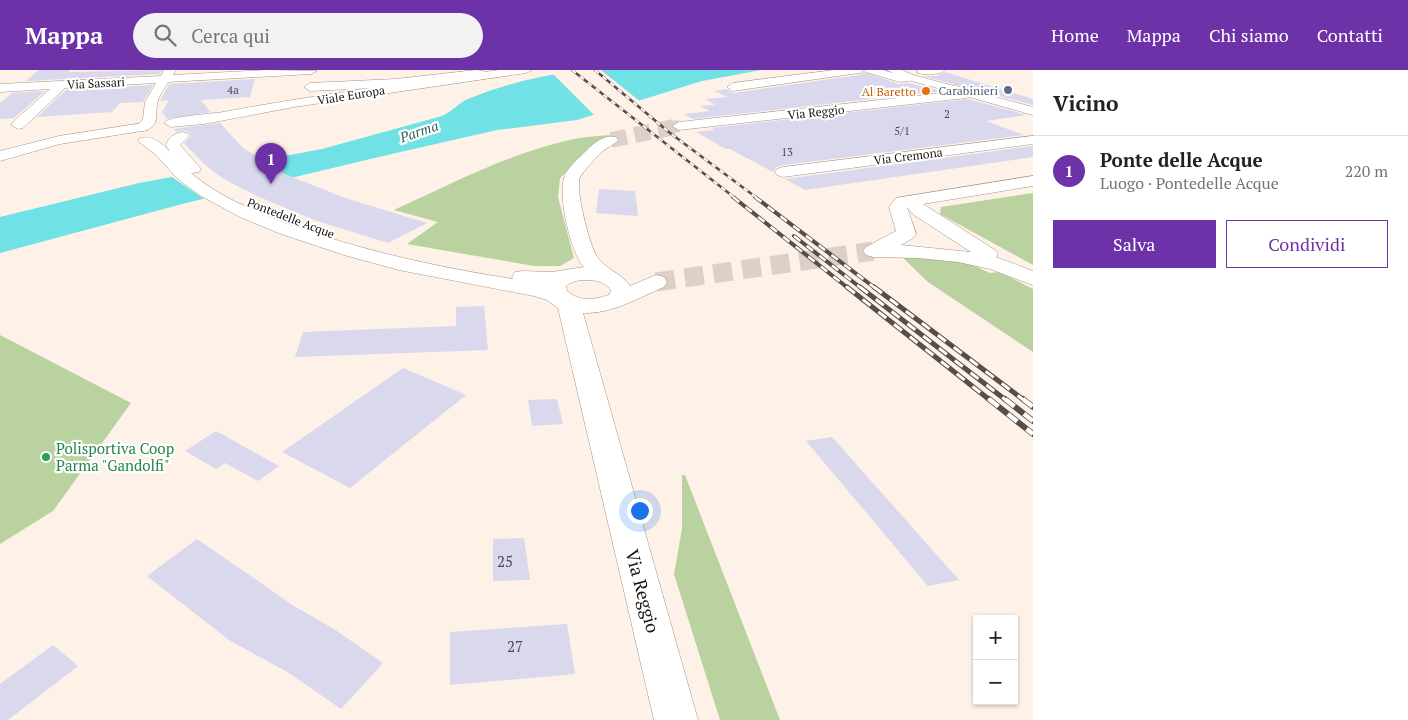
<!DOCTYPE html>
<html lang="it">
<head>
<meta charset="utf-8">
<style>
	:root { --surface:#fff; --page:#f2f2f2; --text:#202124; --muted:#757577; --line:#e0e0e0; --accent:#6d32a8 }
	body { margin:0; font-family:"PT Serif",serif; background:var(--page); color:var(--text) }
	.controls { position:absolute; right:15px; bottom:15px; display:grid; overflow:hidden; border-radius:0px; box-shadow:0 1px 4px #0004 }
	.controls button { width:45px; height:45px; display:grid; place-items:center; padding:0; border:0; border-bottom:1px solid var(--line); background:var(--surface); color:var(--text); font:25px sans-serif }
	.you { position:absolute; left:639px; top:440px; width:18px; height:18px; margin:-12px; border:4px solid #fff; border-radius:50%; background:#1a73e8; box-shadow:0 0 0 8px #1a73e833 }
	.badge { display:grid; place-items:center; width:32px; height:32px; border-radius:50%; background:var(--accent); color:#fff; font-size:16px; font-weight:700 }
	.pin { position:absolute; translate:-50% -41px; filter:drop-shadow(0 1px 2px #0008) }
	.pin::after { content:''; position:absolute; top:26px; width:18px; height:15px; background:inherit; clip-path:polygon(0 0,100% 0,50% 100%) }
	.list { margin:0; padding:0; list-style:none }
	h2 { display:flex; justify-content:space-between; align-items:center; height:65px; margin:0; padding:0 20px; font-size:21px }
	h2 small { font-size:16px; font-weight:400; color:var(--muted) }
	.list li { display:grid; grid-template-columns:32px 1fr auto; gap:15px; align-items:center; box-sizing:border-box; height:70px; padding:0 20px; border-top:1px solid var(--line) }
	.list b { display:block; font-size:19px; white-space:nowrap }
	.list p { margin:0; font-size:16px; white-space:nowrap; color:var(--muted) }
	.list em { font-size:16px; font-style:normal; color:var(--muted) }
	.actions { display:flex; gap:10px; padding:15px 20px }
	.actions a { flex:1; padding:11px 0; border:1px solid var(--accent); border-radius:0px; text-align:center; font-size:18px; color:var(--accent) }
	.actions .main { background:var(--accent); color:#fff }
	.icon { flex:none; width:28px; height:28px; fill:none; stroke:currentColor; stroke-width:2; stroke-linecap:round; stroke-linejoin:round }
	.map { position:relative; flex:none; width:1033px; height:650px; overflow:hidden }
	header { display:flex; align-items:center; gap:30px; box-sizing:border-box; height:70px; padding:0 25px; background:var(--accent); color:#fff }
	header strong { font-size:24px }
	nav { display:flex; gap:28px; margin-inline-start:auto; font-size:18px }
	.search { width:350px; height:45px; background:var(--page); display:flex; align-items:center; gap:12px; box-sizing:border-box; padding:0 18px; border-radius:28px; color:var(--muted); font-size:19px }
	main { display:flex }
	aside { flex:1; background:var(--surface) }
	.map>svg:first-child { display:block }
	.green { fill:#b9d29f }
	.water { fill:#70e1e4 }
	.pier { fill:#fdf1e8 }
	.building { fill:#d9d8ed }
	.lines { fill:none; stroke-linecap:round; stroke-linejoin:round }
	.minor-tunnel-far2 { stroke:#dcd0c8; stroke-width:12; stroke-dasharray:12 6; stroke-linecap:butt }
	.minor-tunnel-far1 { stroke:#dcd0c8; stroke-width:16; stroke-dasharray:16 8; stroke-linecap:butt }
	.minor-tunnel { stroke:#dcd0c8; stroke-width:19; stroke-dasharray:19 10; stroke-linecap:butt }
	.minor-casing { stroke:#a69486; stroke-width:1 }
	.secondary-casing { stroke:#a69486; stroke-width:1 }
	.minor { fill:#fff; fill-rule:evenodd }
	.secondary { fill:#fff; fill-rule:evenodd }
	.rail-far3-casing { stroke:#564e48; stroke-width:2.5 }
	.rail-far2-casing { stroke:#564e48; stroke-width:4 }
	.rail-far1-casing { stroke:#564e48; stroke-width:5 }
	.rail-casing { stroke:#564e48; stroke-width:6 }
	.rail-far3 { stroke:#fff; stroke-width:2; stroke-dasharray:5; stroke-linecap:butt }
	.rail-far2 { stroke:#fff; stroke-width:2.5; stroke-dasharray:8; stroke-linecap:butt }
	.rail-far1 { stroke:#fff; stroke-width:3; stroke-dasharray:10; stroke-linecap:butt }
	.rail { stroke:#fff; stroke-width:4.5; stroke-dasharray:12; stroke-linecap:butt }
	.service-dot { fill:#5c6f8a; stroke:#fff; stroke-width:2 }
	.food-dot { fill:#e8710a; stroke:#fff; stroke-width:2 }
	.leisure-dot { fill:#2e9e5b; stroke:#fff; stroke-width:2 }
	.labels { text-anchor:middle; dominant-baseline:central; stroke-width:4.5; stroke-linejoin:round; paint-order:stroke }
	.far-number-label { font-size:11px; fill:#4d4749 }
	.far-street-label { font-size:12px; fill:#1e1712; stroke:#fff }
	.far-service-label { font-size:12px; fill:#4e5e75; stroke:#fff; text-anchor:end }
	.far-food-label { font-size:12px; fill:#c56008; stroke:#fff; text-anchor:end }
	.far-water-label { font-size:14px; font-style:italic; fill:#306163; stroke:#fff }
	.leisure-label { font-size:15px; fill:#27864d; stroke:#fff; text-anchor:start }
	.near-number-label { font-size:15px; fill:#4d4749 }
	.near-street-label { font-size:18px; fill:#1e1712; stroke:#fff }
</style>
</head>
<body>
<header>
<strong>Mappa</strong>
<div class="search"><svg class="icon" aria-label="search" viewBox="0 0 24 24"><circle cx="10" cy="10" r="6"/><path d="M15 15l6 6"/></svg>Cerca qui</div>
<nav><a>Home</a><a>Mappa</a><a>Chi siamo</a><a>Contatti</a></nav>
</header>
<main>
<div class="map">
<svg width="1033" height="650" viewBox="0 0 1033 650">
	<rect width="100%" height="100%" fill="#fdf1e8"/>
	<g class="green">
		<path d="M611 65 592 76 560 108 558 127 574 188 560 196H534L407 174 438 152 394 140C451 114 508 84 569 70 583 67 597 66 611 65Z"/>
		<path d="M1033 123V195L940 144 941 137Z"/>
		<path d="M902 187 966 192 990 203 1000 202 1033 219V282L928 212Z"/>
		<path d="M0 265 131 333 53 441 0 474Z"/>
		<path d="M682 405H685L780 650H720L674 504 682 459Z"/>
	</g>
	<path class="water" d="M579 0H761L702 11 577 50 497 60 383 86 186 133 0 183V147L139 113 322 79 442 46C453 41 458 33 468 29 503 14 541 6 579 0Z"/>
	<g class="pier">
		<path d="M562 0H601L642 33 596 47 551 2Z"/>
		<path d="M208 97 223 108 247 121 207 131 169 105Z"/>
	</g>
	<g class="building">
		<path d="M39 0H70L68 2 162 0 160 4 26 11Z"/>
		<path d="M864 2 899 14 908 13 942 21 693 49 684 44 710 41 700 36 715 35 706 29 728 27 714 21 727 19 733 23 859 5Z"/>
		<path d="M945 2 1033 29V35L923 6H936Z"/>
		<path d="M255 9 250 27 201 30 210 42 167 49 162 42 169 30 160 31 169 14Z"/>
		<path d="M153 15 143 32 120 33 112 42 37 47 66 20Z"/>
		<path d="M45 21 14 48 0 49V33L12 23Z"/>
		<path d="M968 29 1027 45 986 51 1024 65 783 95 776 97 773 102 730 79H726L696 62 714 60 712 58Z"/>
		<path d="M220 53 243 78 285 104 345 128 427 153 388 173 314 150 257 126 223 108 203 93 184 73 191 66 189 62 182 60 176 62 174 59Z"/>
		<path d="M1033 76V87L805 120 785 109Z"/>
		<path d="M599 119 635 121 638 146 596 143Z"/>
		<path d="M484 236 488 280 295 287 303 262 456 256V237Z"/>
		<path d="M403 298 466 325 350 418 282 382Z"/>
		<path d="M557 329 563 354 532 356 528 330Z"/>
		<path d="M216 361 279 396 258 411 225 393 216 399 185 381Z"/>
		<path d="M832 367 959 510 928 516 806 371Z"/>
		<path d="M524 468 530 510 493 511V469Z"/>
		<path d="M197 469 294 536 334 559 383 593 341 639 289 603 229 570 147 506Z"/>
		<path d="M567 554 575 604 450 615V562Z"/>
		<path d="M53 575 78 596 8 650H0V614Z"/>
	</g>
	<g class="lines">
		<path class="minor-tunnel-far2" d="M673 57 679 56"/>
		<path class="minor-tunnel-far1" d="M611 70 679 56"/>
		<path class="minor-tunnel" d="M656 212 873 181"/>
		<defs>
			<g id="minor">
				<path d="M164 0H176L173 5 267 0 317 1 311 4 168 12C164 19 158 27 157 35 155 47 160 57 143 61L136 57 143 49 145 32 156 13 65 18 23 58 18 59 11 55 13 52 50 19 0 22V14L161 6Z"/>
				<path d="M476 0 483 1 485 3 479 6 396 17 310 21 304 17 310 13 396 9Z"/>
				<path d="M834 0H882L900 5H911L917 8 915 10 900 12 866 2 864 0 859 3 733 21 727 17 733 13Z"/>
				<path d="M917 0H945C939 5 926 5 918 3Z"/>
				<path d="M955 15 966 20 968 25 966 28 679 60 672 56 679 52 952 22 949 19Z"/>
				<path d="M182 62 187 63 189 66 180 75 201 99 199 102 191 103C218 126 252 140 285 153 359 180 436 197 513 209L512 207 515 202 523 201 552 202 584 197C571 184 558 127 564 108 566 99 579 88 586 81 593 73 605 64 616 67L618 70C614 75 608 77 603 81 598 85 583 102 580 107 575 120 589 172 596 185 604 199 622 203 630 216L656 205 664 207 667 212 664 217C638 228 612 244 583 243L698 650H654L558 238 547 230 534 226 399 200 344 185 281 164 240 147 201 126 178 109 156 85 138 71 140 68C152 65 162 73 170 82L166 75C169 67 173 64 182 62ZM590 210C599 211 607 213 611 221L609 225C593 230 580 232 567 221L566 216C573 210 581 210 590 210Z"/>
				<path d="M1033 66V74L783 107 777 105 775 102 777 99 783 97Z"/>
				<path d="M1033 106V116L923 134 995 180 998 184 996 187 1033 201V215L990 199 958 192 918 188 873 187 866 185 863 181 866 177 896 161 889 137 896 128ZM907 137 914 145 971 182 901 175 913 168 916 164Z"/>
			</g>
			<g id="secondary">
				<path d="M499 0H532L526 3 294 37 204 54 171 57 164 53C169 46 212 44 223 42 315 25 407 13 499 0Z"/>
				<path d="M887 0H902L913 5 1033 37V45L905 9Z"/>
				<path d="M143 53 148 54 150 57 148 60 60 74 0 91V81L59 66Z"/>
			</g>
		</defs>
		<use href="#minor" class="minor-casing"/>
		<use href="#secondary" class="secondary-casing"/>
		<use href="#minor" class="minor"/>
		<use href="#secondary" class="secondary"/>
		<defs>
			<g id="rail-far3">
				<path d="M572 0 735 128"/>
				<path d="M595 0 670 63 757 128"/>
			</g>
			<g id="rail-far2">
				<path d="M733 127 848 218"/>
				<path d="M755 127 875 218"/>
				<path d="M794 166 861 218"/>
			</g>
			<g id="rail-far1">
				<path d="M847 217 991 331"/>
				<path d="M860 217 1007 331"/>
				<path d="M874 217 1025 331"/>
			</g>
			<g id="rail">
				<path d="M989 329 1033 364"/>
				<path d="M1005 329 1033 351"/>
				<path d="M1023 329 1033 337"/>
			</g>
		</defs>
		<use href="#rail-far3" class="rail-far3-casing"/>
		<use href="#rail-far2" class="rail-far2-casing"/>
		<use href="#rail-far1" class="rail-far1-casing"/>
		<use href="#rail" class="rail-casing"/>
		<use href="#rail-far3" class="rail-far3"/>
		<use href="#rail-far2" class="rail-far2"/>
		<use href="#rail-far1" class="rail-far1"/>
		<use href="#rail" class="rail"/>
	</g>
	<circle class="service-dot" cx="1008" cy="20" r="5"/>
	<circle class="food-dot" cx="926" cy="21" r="5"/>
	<circle class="leisure-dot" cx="46" cy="387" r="5"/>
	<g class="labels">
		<g class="far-number-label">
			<text x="233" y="20">4a</text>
			<text x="947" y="44">2</text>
			<text x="902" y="61">5/1</text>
			<text x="787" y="82">13</text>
		</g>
		<g class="far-street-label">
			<text transform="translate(96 13) rotate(-3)">Via Sassari</text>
			<text transform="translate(351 25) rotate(-9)">Viale Europa</text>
			<text transform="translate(816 42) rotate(-6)">Via Reggio</text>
			<text transform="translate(908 86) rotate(-7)">Via Cremona</text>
			<text transform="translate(291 148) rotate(21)">Pontedelle Acque</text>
		</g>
		<g class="far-service-label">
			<text x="998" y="20">Carabinieri</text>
		</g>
		<g class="far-food-label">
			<text x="916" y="21">Al Baretto</text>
		</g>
		<g class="far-water-label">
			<text transform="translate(419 61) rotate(-19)">Parma</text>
		</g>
		<g class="leisure-label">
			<text x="56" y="378">Polisportiva Coop<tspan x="56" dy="17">Parma "Gandolfi"</tspan></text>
		</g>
		<g class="near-number-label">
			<text x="505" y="491">25</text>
			<text x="515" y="576">27</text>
		</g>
		<g class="near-street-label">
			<text transform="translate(643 521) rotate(75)">Via Reggio</text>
		</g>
	</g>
</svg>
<div class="controls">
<button>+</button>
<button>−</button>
</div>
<div class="you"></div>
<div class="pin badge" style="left:271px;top:114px">1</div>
</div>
<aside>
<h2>Vicino<small></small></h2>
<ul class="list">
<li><span class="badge">1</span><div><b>Ponte delle Acque</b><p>Luogo · Pontedelle Acque</p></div><em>220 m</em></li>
</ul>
<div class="actions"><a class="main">Salva</a><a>Condividi</a></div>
</aside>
</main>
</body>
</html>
